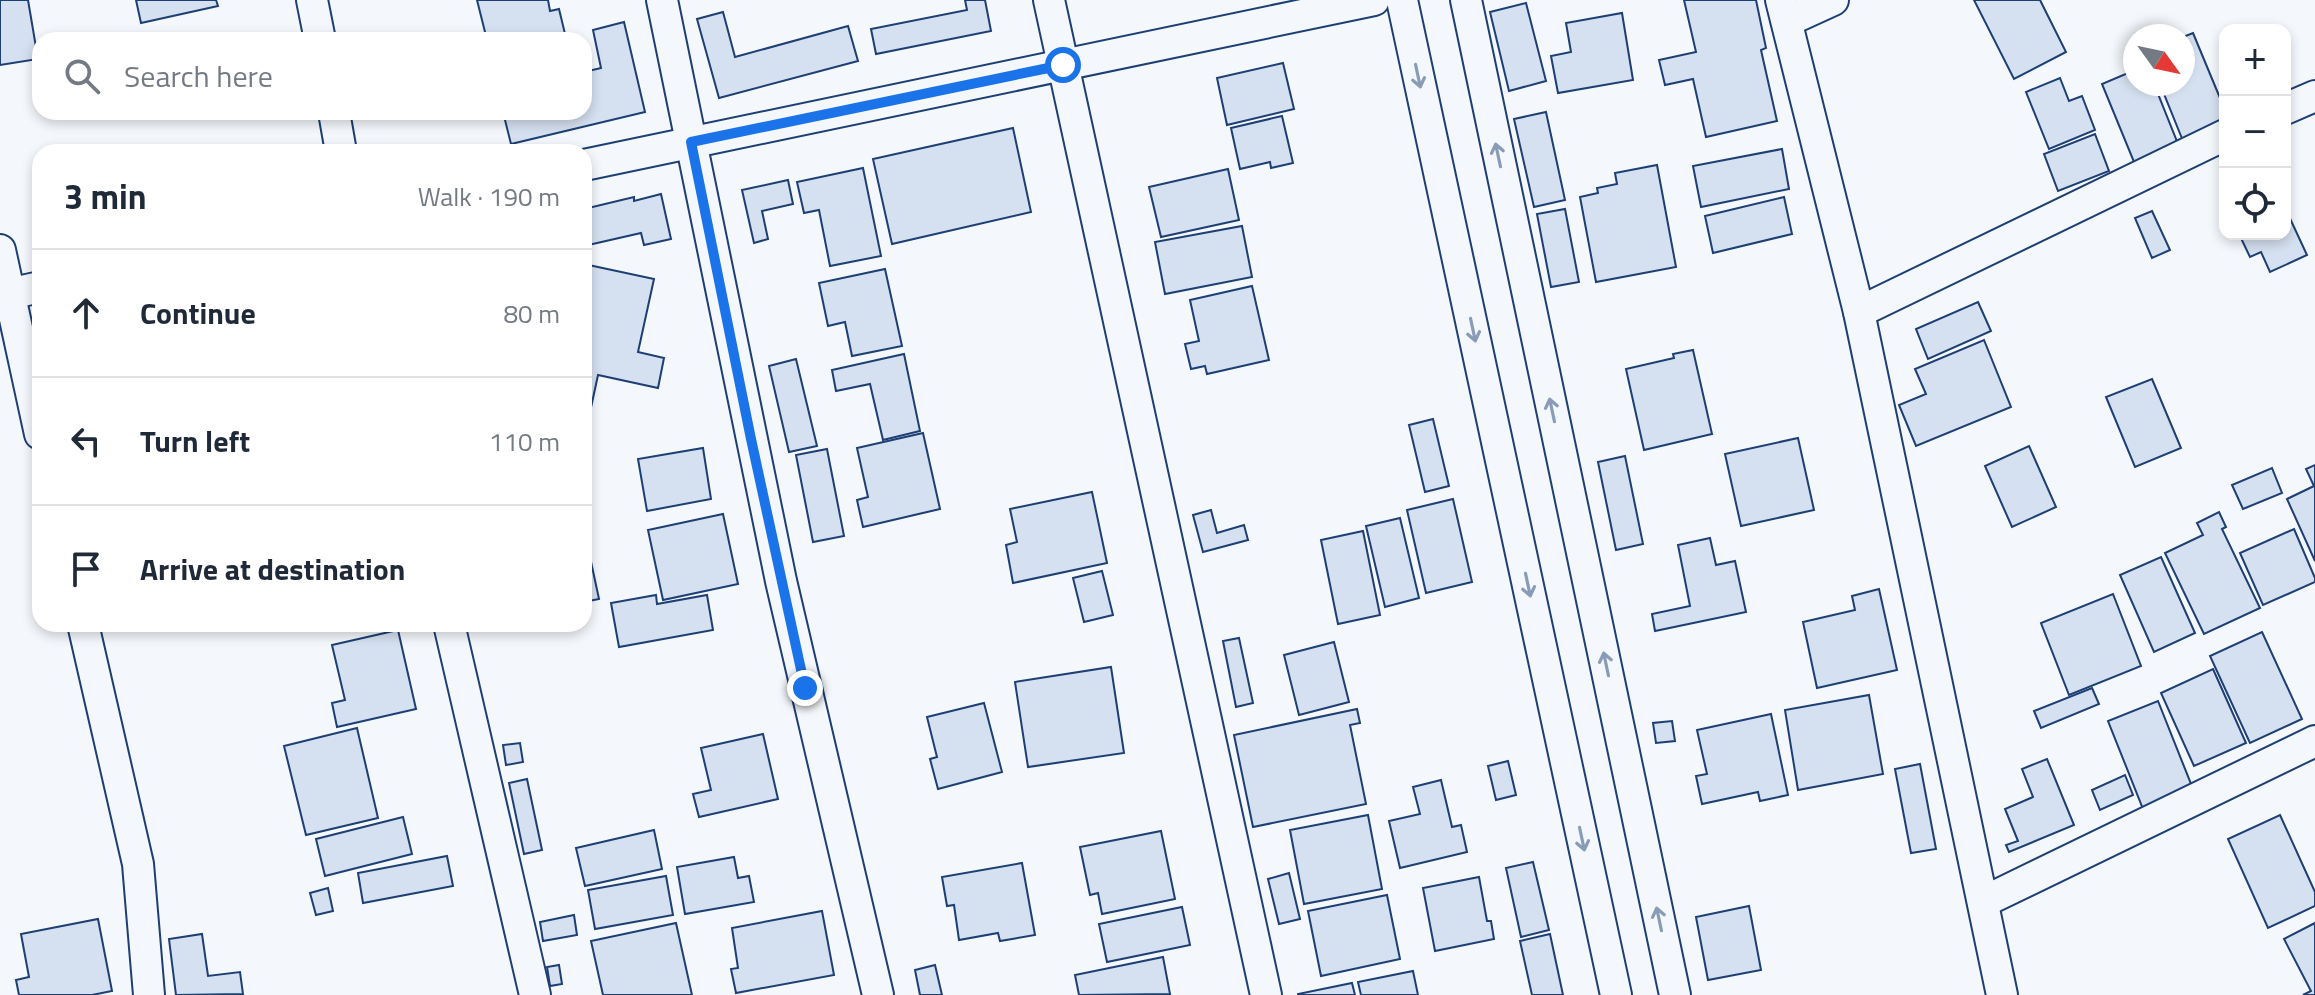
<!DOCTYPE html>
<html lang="en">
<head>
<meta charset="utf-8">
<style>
	:root { --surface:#fff; --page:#f2f2f3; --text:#1f2937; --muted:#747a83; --line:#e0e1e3 }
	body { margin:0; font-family:"Titillium Web",sans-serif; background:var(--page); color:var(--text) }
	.controls { position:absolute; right:24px; top:24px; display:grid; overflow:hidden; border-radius:16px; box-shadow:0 4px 12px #0003 }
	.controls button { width:72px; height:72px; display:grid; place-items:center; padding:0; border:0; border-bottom:2px solid var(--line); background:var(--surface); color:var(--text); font:40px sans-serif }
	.compass { position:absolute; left:2123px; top:24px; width:72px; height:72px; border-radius:50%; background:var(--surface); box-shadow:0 4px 12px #0003; rotate:123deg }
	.stop { position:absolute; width:24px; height:24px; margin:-18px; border:6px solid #1a73e8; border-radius:50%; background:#fff }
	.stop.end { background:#1a73e8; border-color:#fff; box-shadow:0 2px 8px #0008 }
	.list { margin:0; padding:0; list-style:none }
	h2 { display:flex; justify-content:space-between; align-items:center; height:104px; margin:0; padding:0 32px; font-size:34px }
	h2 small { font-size:26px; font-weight:400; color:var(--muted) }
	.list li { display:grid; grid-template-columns:52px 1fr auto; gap:24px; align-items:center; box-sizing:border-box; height:128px; padding:0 32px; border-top:2px solid var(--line) }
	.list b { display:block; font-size:30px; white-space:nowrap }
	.list em { font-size:26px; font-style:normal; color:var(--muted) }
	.icon { flex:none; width:44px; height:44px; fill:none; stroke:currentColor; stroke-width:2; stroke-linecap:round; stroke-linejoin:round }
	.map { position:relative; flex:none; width:2315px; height:995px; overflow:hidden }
	.search { position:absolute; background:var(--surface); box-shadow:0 4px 12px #0003; left:32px; top:32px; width:560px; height:88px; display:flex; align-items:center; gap:20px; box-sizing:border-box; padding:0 28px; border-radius:24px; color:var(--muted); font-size:30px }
	.panel { position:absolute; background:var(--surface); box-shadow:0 4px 12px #0003; left:32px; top:144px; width:560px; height:488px; border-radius:24px }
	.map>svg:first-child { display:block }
	.building { fill:#d5e0f0; stroke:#1d3f73; stroke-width:2 }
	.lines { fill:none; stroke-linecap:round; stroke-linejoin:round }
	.minor-casing { stroke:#1d3f73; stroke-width:34 }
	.minor { stroke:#f4f7fb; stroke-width:30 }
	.oneway { stroke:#889bb7 }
	.route { stroke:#1a73e8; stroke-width:10 }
</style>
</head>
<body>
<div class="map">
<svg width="2315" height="995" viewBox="0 0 2315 995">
	<rect width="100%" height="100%" fill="#f4f7fb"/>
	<g class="building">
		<path d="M0 0H28L38 59 0 65Z"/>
		<path d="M136 0H216L218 6 141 23Z"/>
		<path d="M477 0H548L550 11 559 9 566 38 559 40H487Z"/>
		<path d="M965 0H985L991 31 876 54 871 29 967 10Z"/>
		<path d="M1684 0H1756L1766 48 1761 50 1777 121 1706 137 1693 79 1665 85 1659 60 1696 52Z"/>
		<path d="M1974 0H2040L2066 52 2014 79Z"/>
		<path d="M1526 3 1546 81 1509 91 1490 12Z"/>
		<path d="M723 12 735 57 848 26 858 61 719 98 697 19Z"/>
		<path d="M1622 13 1633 80 1558 93 1551 56 1571 52 1566 23Z"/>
		<path d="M624 22 645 112 511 144 503 112H584V72L601 68 593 30Z"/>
		<path d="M2193 33 2225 110V123L2183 141 2160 84H2183V37Z"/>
		<path d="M1283 63 1294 109 1227 125 1217 78Z"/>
		<path d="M2135 70V84H2154L2178 144 2134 162 2102 84Z"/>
		<path d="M2060 78 2069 101 2082 96 2095 130 2049 149 2026 92Z"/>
		<path d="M1546 112 1565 200 1534 207 1514 119Z"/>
		<path d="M1282 116 1293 163 1271 168 1270 162 1240 169 1231 128Z"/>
		<path d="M1013 128 1031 212 892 244 873 159Z"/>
		<path d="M2095 134 2109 171 2058 191 2044 154Z"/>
		<path d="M1782 149 1789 189 1701 207 1693 166Z"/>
		<path d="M1657 165 1676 267 1596 282 1580 197 1598 193 1597 188 1617 184 1615 173Z"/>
		<path d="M863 168 881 256 830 266 819 210 804 213 797 182Z"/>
		<path d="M1228 169 1239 220 1161 237 1149 187Z"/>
		<path d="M788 180 793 204 762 211 768 239 754 243 742 190Z"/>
		<path d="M661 194 671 239 644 245 641 233 584 246V209L634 197V201Z"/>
		<path d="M1784 197 1792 234 1713 253 1705 216Z"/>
		<path d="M2285 200 2290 210 2287 212 2307 255 2270 272 2261 252 2250 257 2239 234H2285Z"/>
		<path d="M1565 209 1579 282 1551 287 1537 214Z"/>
		<path d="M2152 211 2170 250 2152 258 2135 218Z"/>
		<path d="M1242 226 1252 277 1165 294 1155 242Z"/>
		<path d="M584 264 654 279 638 352 664 358 658 388 598 375 589 417 584 415Z"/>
		<path d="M885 269 902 346 852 356 845 322 828 326 819 283Z"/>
		<path d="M1252 286 1269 360 1207 374 1205 366 1191 369 1185 344 1199 341 1190 300Z"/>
		<path d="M1978 302 1991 331 1928 359 1916 329Z"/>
		<path d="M1984 340 2011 407 1916 446 1899 405 1926 394 1915 369Z"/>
		<path d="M1693 350 1712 434 1644 450 1626 369 1674 358 1673 354Z"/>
		<path d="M904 354 920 431 883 440 870 384 836 391 832 370Z"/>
		<path d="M796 359 817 446 789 452 769 366Z"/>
		<path d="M2152 379 2181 448 2135 467 2106 397Z"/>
		<path d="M1433 419 1449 486 1425 492 1409 425Z"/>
		<path d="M923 433 940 509 863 527 857 500 868 497 857 448Z"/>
		<path d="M1798 438 1814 510 1741 526 1725 454Z"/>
		<path d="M2029 446 2056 507 2012 527 1985 466Z"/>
		<path d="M703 448 711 499 647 511 638 459Z"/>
		<path d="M827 449 844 536 813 542 796 455Z"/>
		<path d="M1625 456 1643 544 1616 550 1598 462Z"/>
		<path d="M2315 465V561L2287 499 2314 486 2306 469Z"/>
		<path d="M2272 468 2282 493 2243 509 2232 485Z"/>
		<path d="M1092 492 1107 563 1013 583 1006 545 1017 542 1010 509Z"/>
		<path d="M1453 499 1472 582 1426 593 1407 510Z"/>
		<path d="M1211 510 1217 533 1244 525 1248 540 1203 552 1193 515Z"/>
		<path d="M2219 512 2226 527 2222 529 2260 608 2204 634 2165 553 2203 535 2197 523Z"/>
		<path d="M723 514 738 584 663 600 648 530Z"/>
		<path d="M1400 518 1419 598 1385 607 1366 526Z"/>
		<path d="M2294 529 2315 578V582L2263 605 2240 553Z"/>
		<path d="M1363 531 1380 615 1338 624 1321 540Z"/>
		<path d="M1710 538 1716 565 1735 561 1746 612 1655 631 1652 614 1690 606 1678 545Z"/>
		<path d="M587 543 599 599 584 602V544Z"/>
		<path d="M2161 557 2195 633 2154 652 2120 575Z"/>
		<path d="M1102 571 1113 615 1084 622 1073 578Z"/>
		<path d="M1879 589 1897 670 1817 688 1803 622 1855 610 1852 596Z"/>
		<path d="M2113 594 2141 666 2069 695 2041 623Z"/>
		<path d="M656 595 657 604 707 595 713 630 619 647 611 603Z"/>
		<path d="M398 630 416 709 337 727 332 703 345 700 332 645Z"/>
		<path d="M2262 632 2302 719 2250 743 2210 656Z"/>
		<path d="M1239 638 1253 703 1236 707 1223 641Z"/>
		<path d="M1334 642 1349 702 1299 715 1284 655Z"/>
		<path d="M1111 667 1124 753 1028 767 1015 682Z"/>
		<path d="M2213 669 2246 743 2194 766 2161 693Z"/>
		<path d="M2092 688 2099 704 2041 728 2034 711Z"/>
		<path d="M1869 695 1883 774 1798 790 1785 710Z"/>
		<path d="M2158 701 2195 794 2145 814 2108 721Z"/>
		<path d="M984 703 1002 772 938 789 930 759 937 757 927 717Z"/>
		<path d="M1357 709 1360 723 1350 725 1366 804 1253 827 1234 735Z"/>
		<path d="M1771 714 1788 795 1760 801 1758 792 1702 804 1696 776 1707 774 1697 730Z"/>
		<path d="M1672 721 1675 741 1656 743 1653 723Z"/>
		<path d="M357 728 378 818 306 835 284 746Z"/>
		<path d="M763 734 778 799 699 817 693 794 711 790 701 748Z"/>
		<path d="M520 743 523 762 506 765 503 745Z"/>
		<path d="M2047 759 2074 825 2009 852 2006 845 2018 841 2005 809 2033 797 2022 769Z"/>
		<path d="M1508 761 1516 795 1496 800 1488 766Z"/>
		<path d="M1920 764 1936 849 1911 853 1895 769Z"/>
		<path d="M2125 775 2133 795 2100 810 2092 790Z"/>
		<path d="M527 779 542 850 524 854 509 783Z"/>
		<path d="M1441 780 1452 827 1461 825 1467 852 1400 868 1389 821 1420 814 1413 787Z"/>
		<path d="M1368 815 1382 889 1304 904 1290 830Z"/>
		<path d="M2280 815 2315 892V906L2268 928 2228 839Z"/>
		<path d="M403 817 412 854 325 876 316 839Z"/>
		<path d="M654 830 662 869 585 886 576 848Z"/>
		<path d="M1161 831 1175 899 1102 914 1098 893 1090 895 1080 847Z"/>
		<path d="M447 856 453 886 363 903 358 873Z"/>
		<path d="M734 857 738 878 749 876 754 902 685 914 677 867Z"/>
		<path d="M1533 862 1549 930 1521 937 1506 868Z"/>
		<path d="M1022 863 1035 935 1000 941 998 933 959 940 954 905 947 906 942 877Z"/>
		<path d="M1289 873 1300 919 1279 924 1268 879Z"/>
		<path d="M666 876 673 915 595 929 588 890Z"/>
		<path d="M1479 877 1487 921H1491L1494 939 1435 951 1423 888Z"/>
		<path d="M328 888 333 911 316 915 310 893Z"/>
		<path d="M1387 895 1400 959 1321 976 1308 911Z"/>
		<path d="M1749 906 1761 970 1708 980 1696 917Z"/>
		<path d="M1182 907 1190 945 1107 962 1099 924Z"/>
		<path d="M822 911 834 975 736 993 731 969 738 968 732 928Z"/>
		<path d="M574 915 577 935 543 941 540 922Z"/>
		<path d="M98 919 112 991 92 995H19L16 980 29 977 21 934Z"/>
		<path d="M676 923 692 995H603L591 941Z"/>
		<path d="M2315 923V995H2303L2311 991 2284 939Z"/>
		<path d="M202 934 208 976 240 972 243 994 176 995 169 939Z"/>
		<path d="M1550 934 1563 995H1532L1520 941Z"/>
		<path d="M1163 957 1170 994 1079 995 1075 975Z"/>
		<path d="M559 965 562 984 550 986 547 967Z"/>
		<path d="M935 965 942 995H920L915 970Z"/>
		<path d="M1413 971 1418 995H1361L1358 982Z"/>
		<path d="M1352 983 1355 995H1298V994Z"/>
	</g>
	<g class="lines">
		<defs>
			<g id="minor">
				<path d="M312 0 320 40"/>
				<path d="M662 0 781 581 878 995"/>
				<path d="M1049 0 1266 995"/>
				<path d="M1402 0 1616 995"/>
				<path d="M1466 0 1675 995"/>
				<path d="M1781 0 1859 312 2002 995"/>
				<path d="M1787 21 1833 0"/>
				<path d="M2285 109 2315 96"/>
				<path d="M334 112 341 152"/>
				<path d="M584 165 1374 0"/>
				<path d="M0 250 40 434"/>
				<path d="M0 296 40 287"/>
				<path d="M1859 312 2225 135"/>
				<path d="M83 624 138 864 149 995"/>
				<path d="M449 624 535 995"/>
				<path d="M1983 902 2315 741"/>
			</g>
		</defs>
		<use href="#minor" class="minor-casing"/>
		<use href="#minor" class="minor"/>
	</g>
	<defs><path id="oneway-shaft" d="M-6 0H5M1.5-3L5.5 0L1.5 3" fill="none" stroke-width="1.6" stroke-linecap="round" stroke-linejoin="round" transform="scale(2)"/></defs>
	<g class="oneway">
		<use href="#oneway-shaft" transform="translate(1418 76) rotate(78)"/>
		<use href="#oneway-shaft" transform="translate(1498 155) rotate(-102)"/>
		<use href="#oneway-shaft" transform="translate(1473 330) rotate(78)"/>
		<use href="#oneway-shaft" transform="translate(1552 410) rotate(-102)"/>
		<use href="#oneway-shaft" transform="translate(1528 585) rotate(78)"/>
		<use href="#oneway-shaft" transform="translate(1606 664) rotate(-102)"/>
		<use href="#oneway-shaft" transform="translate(1582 839) rotate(78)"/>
		<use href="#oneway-shaft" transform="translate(1659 919) rotate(-102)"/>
	</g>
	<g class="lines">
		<path class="route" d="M805 688 751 439 691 142 1063 65"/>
	</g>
</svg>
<div class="controls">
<button>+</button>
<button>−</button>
<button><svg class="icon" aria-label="locate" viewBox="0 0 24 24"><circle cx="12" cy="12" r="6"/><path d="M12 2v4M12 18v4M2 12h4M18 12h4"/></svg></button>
</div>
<svg class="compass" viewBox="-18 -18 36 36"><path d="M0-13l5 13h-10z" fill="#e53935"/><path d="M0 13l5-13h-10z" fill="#747a83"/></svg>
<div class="stop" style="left:1063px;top:65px"></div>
<div class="stop end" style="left:805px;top:688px"></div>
<div class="search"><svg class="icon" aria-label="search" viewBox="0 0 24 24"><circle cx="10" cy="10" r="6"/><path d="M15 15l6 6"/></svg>Search here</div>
<section class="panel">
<h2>3 min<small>Walk · 190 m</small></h2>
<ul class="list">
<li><svg class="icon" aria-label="ahead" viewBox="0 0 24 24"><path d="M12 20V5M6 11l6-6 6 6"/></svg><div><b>Continue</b></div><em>80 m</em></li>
<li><svg class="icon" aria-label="left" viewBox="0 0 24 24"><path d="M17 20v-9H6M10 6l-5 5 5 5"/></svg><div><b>Turn left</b></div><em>110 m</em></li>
<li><svg class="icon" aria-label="arrive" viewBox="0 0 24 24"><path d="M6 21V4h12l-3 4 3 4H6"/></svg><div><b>Arrive at destination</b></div></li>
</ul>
</section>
</div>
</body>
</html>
